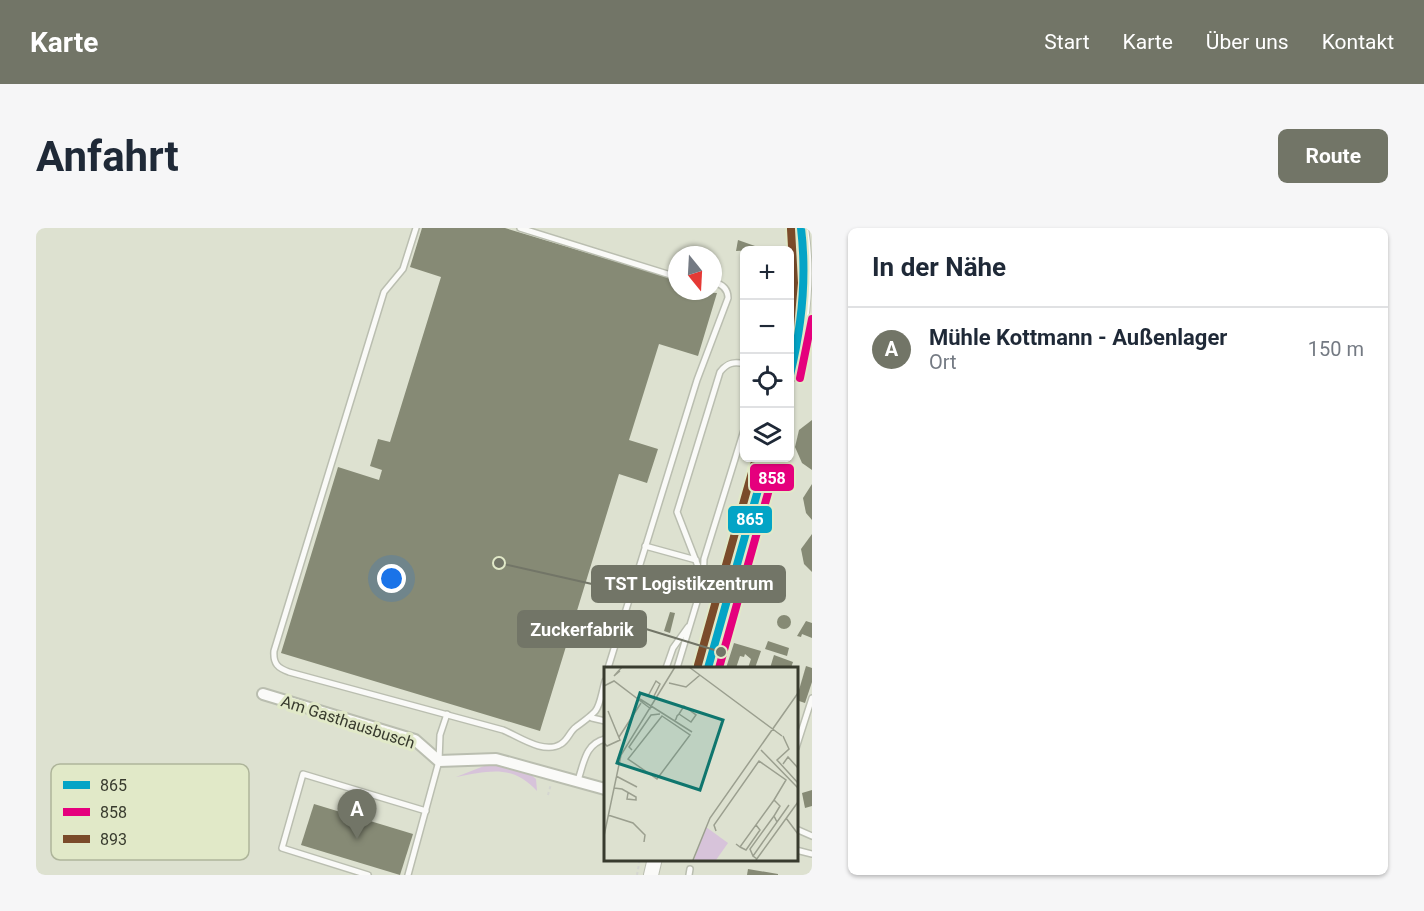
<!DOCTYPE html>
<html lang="de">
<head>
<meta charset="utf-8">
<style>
	:root { --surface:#fff; --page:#f6f6f7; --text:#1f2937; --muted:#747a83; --line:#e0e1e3; --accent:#727567 }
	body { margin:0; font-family:Roboto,sans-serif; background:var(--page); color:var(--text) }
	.controls { position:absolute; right:18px; top:18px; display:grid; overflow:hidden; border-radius:9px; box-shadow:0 2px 4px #0004 }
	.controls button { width:54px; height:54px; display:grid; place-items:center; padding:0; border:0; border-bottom:2px solid var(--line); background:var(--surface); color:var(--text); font:30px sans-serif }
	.compass { position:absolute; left:632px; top:18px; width:54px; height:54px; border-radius:50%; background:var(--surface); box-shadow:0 2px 4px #0004; rotate:162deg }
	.you { position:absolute; left:356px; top:351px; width:21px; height:21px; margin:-15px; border:4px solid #fff; border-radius:50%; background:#1a73e8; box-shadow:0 0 0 9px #1a73e833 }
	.badge { display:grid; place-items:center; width:39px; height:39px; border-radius:50%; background:var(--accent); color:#fff; font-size:20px; font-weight:700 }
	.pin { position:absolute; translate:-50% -50px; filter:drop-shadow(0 2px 3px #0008) }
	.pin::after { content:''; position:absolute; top:32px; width:21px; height:18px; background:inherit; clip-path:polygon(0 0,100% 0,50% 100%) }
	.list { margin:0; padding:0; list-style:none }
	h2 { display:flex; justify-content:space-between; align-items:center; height:78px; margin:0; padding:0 24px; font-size:26px }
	h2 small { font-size:20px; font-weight:400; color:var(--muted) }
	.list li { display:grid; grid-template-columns:39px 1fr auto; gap:18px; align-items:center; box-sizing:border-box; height:84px; padding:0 24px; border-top:2px solid var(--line) }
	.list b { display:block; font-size:22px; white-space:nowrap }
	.list p { margin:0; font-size:20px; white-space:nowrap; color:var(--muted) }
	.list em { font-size:20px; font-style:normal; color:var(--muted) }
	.icon { flex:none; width:33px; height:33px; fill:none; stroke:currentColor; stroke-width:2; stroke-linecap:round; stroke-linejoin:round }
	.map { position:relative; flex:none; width:776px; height:647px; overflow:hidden; border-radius:9px }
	header { display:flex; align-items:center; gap:36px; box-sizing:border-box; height:84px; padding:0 30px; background:var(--accent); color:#fff }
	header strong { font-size:28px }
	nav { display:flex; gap:33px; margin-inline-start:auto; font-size:21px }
	.intro { display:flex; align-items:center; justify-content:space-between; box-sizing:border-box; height:144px; padding:0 36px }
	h1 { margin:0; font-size:42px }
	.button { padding:15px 27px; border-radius:9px; background:var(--accent); color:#fff; font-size:21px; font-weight:700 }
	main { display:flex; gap:36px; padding:0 36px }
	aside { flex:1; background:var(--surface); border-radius:9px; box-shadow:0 2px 4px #0004 }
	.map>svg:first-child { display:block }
	.green { fill:#d7c3da }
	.building { fill:#868a75 }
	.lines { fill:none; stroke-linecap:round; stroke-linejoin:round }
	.service-casing { stroke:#babeb0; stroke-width:8 }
	.minor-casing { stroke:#babeb0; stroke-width:14 }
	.tertiary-casing { stroke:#babeb0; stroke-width:16 }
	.path { stroke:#d4d5d0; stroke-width:2; stroke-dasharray:3 3; stroke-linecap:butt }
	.service { stroke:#fafaf8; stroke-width:5 }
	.minor { stroke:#fafaf8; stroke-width:10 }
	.tertiary { stroke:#fafaf8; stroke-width:14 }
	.bus-1-casing { stroke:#e1e9c8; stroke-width:12 }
	.bus-2-casing { stroke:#e1e9c8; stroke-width:12 }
	.bus-3-casing { stroke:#e1e9c8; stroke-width:12 }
	.bus-1 { stroke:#03a4c6; stroke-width:8 }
	.bus-2 { stroke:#e5007d; stroke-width:8 }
	.bus-3 { stroke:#7a4b2a; stroke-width:8 }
	.labels { text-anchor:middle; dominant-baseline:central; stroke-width:6; stroke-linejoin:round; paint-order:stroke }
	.street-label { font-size:16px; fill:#383b2e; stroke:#e1e9c8 }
	.inset-road { fill:none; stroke:#9b9f8f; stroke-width:1.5 }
	.view { fill:#0f766e; fill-opacity:0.15; stroke:#0f766e; stroke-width:3 }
	.inset-edge { fill:none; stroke:#383b2e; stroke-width:3 }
	.key { fill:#e1e9c8; stroke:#aeb59a; stroke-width:1.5 }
	.key-label { font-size:16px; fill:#383b2e }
	.leader { fill:none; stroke:#727567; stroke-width:2 }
	.callout-dot { fill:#727567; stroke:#e1e9c8; stroke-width:2 }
	.callout { fill:#727567; stroke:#727567; stroke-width:2 }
	.callout-label { font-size:18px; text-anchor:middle; font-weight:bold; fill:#fff }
	.line-badge { stroke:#e1e9c8; stroke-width:2 }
	.badge-label { font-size:16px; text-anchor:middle; font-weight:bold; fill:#fff }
</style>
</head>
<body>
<header>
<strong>Karte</strong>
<nav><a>Start</a><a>Karte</a><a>Über uns</a><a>Kontakt</a></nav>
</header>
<div class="intro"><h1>Anfahrt</h1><a class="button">Route</a></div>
<main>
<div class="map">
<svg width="776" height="647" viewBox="0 0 776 647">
	<rect width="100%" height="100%" fill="#dde1d0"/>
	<path class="green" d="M461 537 494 546 500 551 501 563C476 536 453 543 420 549L448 538Z"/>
	<g class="building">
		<path d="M386 0H469L641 52V63L681 65 662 128 623 116 593 212 622 221 611 255 583 246 504 503 245 425 302 239 343 252 346 242 334 238 342 211 354 214 405 49 374 39Z"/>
		<path d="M702 12 719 18 718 22 700 23Z"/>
		<path d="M776 192V242L766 235 759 219 763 202Z"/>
		<path d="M776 256V292L770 285 767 270Z"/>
		<path d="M776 306V344L768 336 765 321Z"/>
		<path d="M634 384 639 385 634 405 628 403Z"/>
		<circle cx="748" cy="394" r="7"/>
		<path d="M770 393 776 395V410L766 406 765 409 761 408Z"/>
		<path d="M732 413 753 420 751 428 729 421Z"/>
		<path d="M698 415 725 423 719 440H712L715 431 709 426 708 429 704 428 700 440H690Z"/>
		<path d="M738 427 757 434 755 440H734Z"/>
		<path d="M770 438 776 440V454L769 475 760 472Z"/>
		<path d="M776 562V578L769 580 766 565Z"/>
		<path d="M278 576 377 606 364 647 265 617Z"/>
		<path d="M712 641 742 646V647H711Z"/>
	</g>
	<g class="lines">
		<defs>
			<g id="service">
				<path d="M380 0 367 41 348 64 238 423C237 436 242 440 253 444L467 502C482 508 508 527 525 516 532 512 534 503 540 499 566 480 561 483 569 453"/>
				<path d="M484 0 641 49"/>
				<path d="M609 318 660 332"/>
				<path d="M665 346 641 284 684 144C691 135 698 133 708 136"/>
				<path d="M572 440 661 152 692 70C692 61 686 56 677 54"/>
				<path d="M630 440 637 420 652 399"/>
				<path d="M641 440 667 354 668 331 708 202"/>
				<path d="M556 490 569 493"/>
				<path d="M760 520 776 470"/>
				<path d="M542 552C548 535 549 516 569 511"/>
				<path d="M760 601 776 608"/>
				<path d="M760 622 776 626"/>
				<path d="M332 647 246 620 267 546 390 583"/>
				<path d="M372 647 403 533 404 507 411 486"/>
				<path d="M653 647 654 641"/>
			</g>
			<path id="minor" d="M227 466 379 512 403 533 460 531 569 561"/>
			<g id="tertiary">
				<path d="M754 147C767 98 773 50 765 0"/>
				<path d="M672 440 731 230"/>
				<path d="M615 647 619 630"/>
			</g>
		</defs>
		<use href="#service" class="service-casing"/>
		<use href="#minor" class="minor-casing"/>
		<use href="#tertiary" class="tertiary-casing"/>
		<g class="path">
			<path d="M512 567 515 556"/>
			<path d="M601 647 604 630"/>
		</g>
		<use href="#service" class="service"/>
		<use href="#minor" class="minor"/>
		<use href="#tertiary" class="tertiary"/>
		<defs>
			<g id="bus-1">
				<path d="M754 147C766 98 771 50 765 0"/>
				<path d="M672 440 731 230"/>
			</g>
			<g id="bus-2">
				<path d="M764 150 776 91"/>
				<path d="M683 440 741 233"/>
			</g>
			<g id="bus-3">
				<path d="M754 99 758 55 755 1"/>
				<path d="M662 437 720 230"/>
			</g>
		</defs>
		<use href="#bus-1" class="bus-1-casing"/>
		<use href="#bus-2" class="bus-2-casing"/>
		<use href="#bus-3" class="bus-3-casing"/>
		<use href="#bus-1" class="bus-1"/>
		<use href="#bus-2" class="bus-2"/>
		<use href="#bus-3" class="bus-3"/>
	</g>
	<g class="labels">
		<g class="street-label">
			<text transform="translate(312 494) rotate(18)">Am Gasthausbusch</text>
		</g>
	</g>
	<g transform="translate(568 439)">
		<rect width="194" height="194" fill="#dde1d0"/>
		<path d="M102 160 124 176 112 193H90Z" fill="#d7c3da"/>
		<path class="inset-road" d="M85 0 178 69M16 4 10 9 18 0M65 16 82 20 96 8M0 19 10 14 47 42M44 29 52 14 56 17 49 31M36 32 88 65M58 49 86 68 53 112 24 92ZM71 53 72 52 73 49 75 47 80 39 92 48 87 55 75 47M179 69 185 82 173 93 194 116M15 70 37 36M0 76 3 79 16 73 4 44M28 83 25 80 47 48 56 47M157 83 194 121M179 97 184 90 194 101M12 109 33 120M10 121 18 122 32 130V133L23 132 24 126M4 148 29 156 41 168 40 175M182 151 194 167M112 164 110 158 155 94 182 113 170 133 176 139 170 149 173 155M0 169 17 88 71 0M132 177 136 180 170 133M136 180 142 183 156 163 152 158M149 189 146 182 170 149M153 192 149 189 185 138M89 193 106 151 194 26M152 193 194 135"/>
		<path class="view" d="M36 26 119 53 96 123 13 96Z"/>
		<rect width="194" height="194" class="inset-edge"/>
	</g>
	<rect x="15" y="536" width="198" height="96" rx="9" class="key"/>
	<rect x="27" y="553" width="27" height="8" fill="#03a4c6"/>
	<rect x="27" y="580" width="27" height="8" fill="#e5007d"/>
	<rect x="27" y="607" width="27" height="8" fill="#7a4b2a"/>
	<g class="key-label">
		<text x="64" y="563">865</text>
		<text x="64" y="590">858</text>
		<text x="64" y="617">893</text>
	</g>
	<path class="leader" d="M463 335L556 356M685 424L610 401"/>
	<g class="callout-dot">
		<circle cx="463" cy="335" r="6"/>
		<circle cx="685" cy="424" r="6"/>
	</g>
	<g class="callout">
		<rect x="556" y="338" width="193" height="36" rx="6"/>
		<rect x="482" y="383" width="128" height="36" rx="6"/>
	</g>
	<g class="callout-label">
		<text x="653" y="362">TST Logistikzentrum</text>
		<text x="546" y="408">Zuckerfabrik</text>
	</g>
	<g class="line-badge">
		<rect x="713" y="235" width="46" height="29" rx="6" fill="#e5007d"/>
		<rect x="691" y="277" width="46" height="29" rx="6" fill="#03a4c6"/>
	</g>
	<g class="badge-label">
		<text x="736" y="256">858</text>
		<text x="714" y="297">865</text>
	</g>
</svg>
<div class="controls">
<button>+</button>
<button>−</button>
<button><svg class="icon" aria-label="locate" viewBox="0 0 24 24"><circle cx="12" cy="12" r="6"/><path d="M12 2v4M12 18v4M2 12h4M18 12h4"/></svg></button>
<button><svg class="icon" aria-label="layers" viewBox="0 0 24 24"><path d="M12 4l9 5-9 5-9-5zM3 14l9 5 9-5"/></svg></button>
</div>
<svg class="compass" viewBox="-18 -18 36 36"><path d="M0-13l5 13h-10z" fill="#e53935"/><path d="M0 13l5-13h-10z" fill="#747a83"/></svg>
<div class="you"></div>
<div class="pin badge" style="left:321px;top:611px">A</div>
</div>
<aside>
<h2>In der Nähe<small></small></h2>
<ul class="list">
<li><span class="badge">A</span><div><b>Mühle Kottmann - Außenlager</b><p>Ort</p></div><em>150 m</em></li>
</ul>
</aside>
</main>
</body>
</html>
